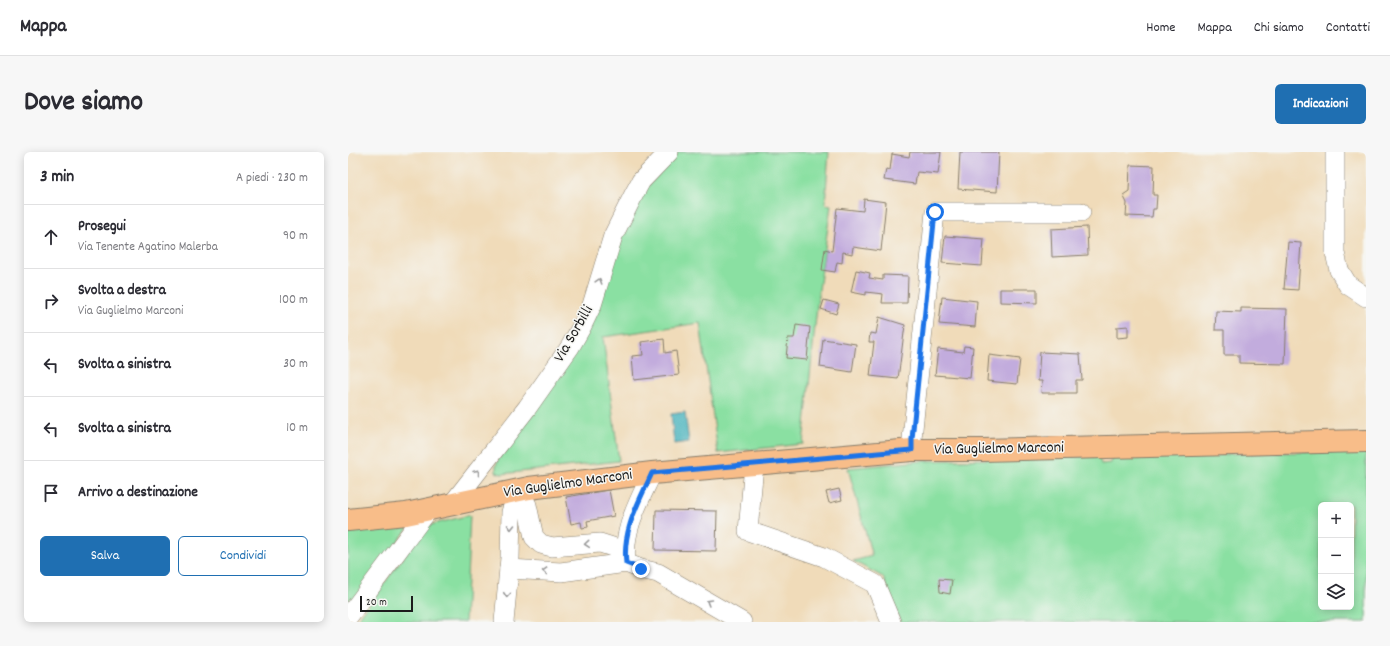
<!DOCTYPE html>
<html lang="it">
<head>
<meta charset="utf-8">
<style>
	:root { --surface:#fff; --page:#f7f7f7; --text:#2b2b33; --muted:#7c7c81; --line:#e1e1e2; --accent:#1f6fb2 }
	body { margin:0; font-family:Dekko,sans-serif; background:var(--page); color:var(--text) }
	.controls { position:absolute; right:12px; bottom:12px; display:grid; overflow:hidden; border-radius:6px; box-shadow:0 2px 10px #0003 }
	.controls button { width:36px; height:36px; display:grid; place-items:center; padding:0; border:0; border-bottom:1px solid var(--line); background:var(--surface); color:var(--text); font:20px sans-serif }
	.scale { position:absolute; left:12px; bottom:10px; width:53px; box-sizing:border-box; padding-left:4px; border:2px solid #1c1c1c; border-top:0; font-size:11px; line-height:14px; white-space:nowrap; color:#1c1c1c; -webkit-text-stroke:3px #f6f6f2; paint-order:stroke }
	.stop { position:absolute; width:12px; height:12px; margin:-9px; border:3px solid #1a73e8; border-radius:50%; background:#fff }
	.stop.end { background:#1a73e8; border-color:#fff; box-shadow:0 1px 4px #0008 }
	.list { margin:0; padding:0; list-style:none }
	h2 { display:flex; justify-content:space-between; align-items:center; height:52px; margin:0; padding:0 16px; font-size:17px }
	h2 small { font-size:13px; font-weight:400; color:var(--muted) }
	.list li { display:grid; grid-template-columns:26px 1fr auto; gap:12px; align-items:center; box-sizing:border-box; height:64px; padding:0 16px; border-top:1px solid var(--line) }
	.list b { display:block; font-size:15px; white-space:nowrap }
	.list p { margin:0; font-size:13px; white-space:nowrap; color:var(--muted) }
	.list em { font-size:13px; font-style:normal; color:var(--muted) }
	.actions { display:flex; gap:8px; padding:12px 16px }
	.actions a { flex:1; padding:9px 0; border:1px solid var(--accent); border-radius:6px; text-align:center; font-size:14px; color:var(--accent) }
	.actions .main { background:var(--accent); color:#fff }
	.icon { flex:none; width:22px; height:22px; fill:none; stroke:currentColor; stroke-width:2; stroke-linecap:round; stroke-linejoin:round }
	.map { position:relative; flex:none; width:1018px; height:470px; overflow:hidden; border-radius:6px }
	header { display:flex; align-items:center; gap:24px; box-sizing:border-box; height:56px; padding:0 20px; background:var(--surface); border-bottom:1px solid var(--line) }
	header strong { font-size:19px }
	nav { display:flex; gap:22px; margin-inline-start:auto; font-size:14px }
	.intro { display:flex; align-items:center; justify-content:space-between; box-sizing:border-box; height:96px; padding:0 24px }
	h1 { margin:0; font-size:28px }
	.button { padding:10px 18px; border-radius:6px; background:var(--accent); color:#fff; font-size:14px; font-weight:700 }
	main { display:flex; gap:24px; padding:0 24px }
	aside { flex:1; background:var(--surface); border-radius:6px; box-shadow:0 2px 10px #0003 }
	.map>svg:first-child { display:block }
	.green { fill:#8ae0a2; stroke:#537e5f; fill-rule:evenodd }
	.water { fill:#3eaeb9; stroke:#2d656a }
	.building { fill:#c2acdd }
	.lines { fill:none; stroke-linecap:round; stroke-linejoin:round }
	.minor-casing { stroke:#867c6a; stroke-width:20 }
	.major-casing { stroke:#867c6a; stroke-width:24 }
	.minor { stroke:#fff; stroke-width:19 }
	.major { stroke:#f8bd89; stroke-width:22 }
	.oneway { stroke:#999 }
	.route { stroke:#1a73e8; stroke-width:5 }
	.labels { text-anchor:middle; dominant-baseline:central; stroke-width:3; stroke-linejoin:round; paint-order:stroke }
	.street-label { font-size:16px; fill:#1c1c1c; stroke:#f6f6f2 }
</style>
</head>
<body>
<header>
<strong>Mappa</strong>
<nav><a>Home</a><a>Mappa</a><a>Chi siamo</a><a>Contatti</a></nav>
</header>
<div class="intro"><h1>Dove siamo</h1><a class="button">Indicazioni</a></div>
<main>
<aside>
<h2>3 min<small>A piedi · 230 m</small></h2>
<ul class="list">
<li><svg class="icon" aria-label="ahead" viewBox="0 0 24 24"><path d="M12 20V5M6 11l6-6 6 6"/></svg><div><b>Prosegui</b><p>Via Tenente Agatino Malerba</p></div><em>90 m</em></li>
<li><svg class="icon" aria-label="right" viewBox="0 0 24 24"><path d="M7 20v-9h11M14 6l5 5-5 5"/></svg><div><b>Svolta a destra</b><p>Via Guglielmo Marconi</p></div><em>100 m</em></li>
<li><svg class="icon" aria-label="left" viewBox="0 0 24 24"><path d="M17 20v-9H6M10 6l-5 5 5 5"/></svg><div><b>Svolta a sinistra</b></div><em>30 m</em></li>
<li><svg class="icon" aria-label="left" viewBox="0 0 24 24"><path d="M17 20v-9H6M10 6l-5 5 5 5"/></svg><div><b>Svolta a sinistra</b></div><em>10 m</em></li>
<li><svg class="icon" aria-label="arrive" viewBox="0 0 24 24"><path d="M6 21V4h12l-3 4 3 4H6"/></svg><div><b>Arrivo a destinazione</b></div></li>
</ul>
<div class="actions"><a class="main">Salva</a><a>Condividi</a></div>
</aside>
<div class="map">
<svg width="1018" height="470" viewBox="0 0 1018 470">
	<rect width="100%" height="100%" fill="#f6f6f2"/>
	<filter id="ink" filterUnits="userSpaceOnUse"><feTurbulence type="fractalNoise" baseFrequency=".025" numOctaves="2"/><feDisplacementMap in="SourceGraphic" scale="8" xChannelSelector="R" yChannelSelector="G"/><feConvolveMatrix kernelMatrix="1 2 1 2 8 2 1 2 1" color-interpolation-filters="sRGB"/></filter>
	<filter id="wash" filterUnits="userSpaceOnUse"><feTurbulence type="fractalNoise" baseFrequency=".012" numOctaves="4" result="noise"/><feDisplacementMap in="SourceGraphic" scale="16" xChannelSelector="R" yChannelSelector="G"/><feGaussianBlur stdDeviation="0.9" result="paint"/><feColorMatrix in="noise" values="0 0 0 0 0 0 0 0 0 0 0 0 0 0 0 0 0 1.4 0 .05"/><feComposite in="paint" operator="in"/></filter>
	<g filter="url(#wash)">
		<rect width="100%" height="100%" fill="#f0dbb9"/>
		<g class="green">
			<path d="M330 0H481L477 52 483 53 470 145 455 292 370 301 352 171 255 185 271 309 153 322 148 320V313L153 301 220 207 291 44Z"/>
			<path d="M1018 299V470H552L535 425 505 409 524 404 500 316 574 309 751 304 753 312 763 311 765 304ZM973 353H1003V455H973Z"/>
			<path d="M122 363 117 470H8L78 374Z"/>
			<path d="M63 372 0 457V377Z"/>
		</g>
		<path class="water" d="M337 260 341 290 326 292 323 262Z"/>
		<g id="blocks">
			<g class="building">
				<path d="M562 0H593L590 22 569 20 567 32 536 28 538 17 542 18 544 2 561 5Z"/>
				<path d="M612 0H651L649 40 610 37Z"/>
				<path d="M782 13 806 14 805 43H809L808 57H805L804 65 778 64 779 51 775 43 781 39Z"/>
				<path d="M516 47 538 50 533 99 505 95 504 102 495 100 494 111 489 110 487 120 474 118 477 97 484 99 489 56 515 59Z"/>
				<path d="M739 75 740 103 704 105 703 77Z"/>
				<path d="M597 84 636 87 634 114 594 111Z"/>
				<path d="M940 90 953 91 950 138 936 137Z"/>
				<path d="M508 118 522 121 521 126 535 128V123L560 124 559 151H534L535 142 518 140V143L503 140Z"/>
				<path d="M652 137H689V151L652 150Z"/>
				<path d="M594 145 629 149 627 175 591 172Z"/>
				<path d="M476 148 491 152 488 162 473 157Z"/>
				<path d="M893 156 939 157 937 212 891 211V203H876V178H867L868 159 893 160Z"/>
				<path d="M531 165 557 173 550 227 522 224 526 190H521L522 181 528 182Z"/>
				<path d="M448 173 462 175 459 208 438 206 440 186H446Z"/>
				<path d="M780 174V185L769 186V175Z"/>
				<path d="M316 187 317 201 328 199 331 223 286 228 284 204 295 203 293 190Z"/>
				<path d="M475 187 508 192 504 220 472 215Z"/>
				<path d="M616 194 625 195 622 226 587 223 590 197 615 200Z"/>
				<path d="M692 200 732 202 734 228H728V241H693L694 229H690Z"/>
				<path d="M641 203 672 207 669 232 639 229Z"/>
				<path d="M491 337 494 348 481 351 478 340Z"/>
				<path d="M261 338 266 364 239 369 240 375 234 376 233 370 223 372 218 345Z"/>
				<path d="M308 358 369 359 368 399 307 398Z"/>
				<path d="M591 427 604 428 602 442 592 440Z"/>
			</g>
		</g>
	</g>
	<g filter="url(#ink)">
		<use href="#blocks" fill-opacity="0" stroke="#867c6a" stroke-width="1"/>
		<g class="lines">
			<defs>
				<g id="minor">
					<path d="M987 0V101L991 118 1000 133 1018 145"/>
					<path d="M564 298V287L587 60H733"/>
					<path d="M406 313 400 379 476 405 527 432 543 470"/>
					<path d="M171 337 179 353 186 385 193 392 204 395 252 391 277 399"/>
					<path d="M105 351 179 256 222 195 234 174 244 153 265 84 286 42 293 29 321 0"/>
					<path d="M278 411C274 378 291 350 304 321"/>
					<path d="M161 417 213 420 278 411 293 417 310 421 394 470"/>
					<path d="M0 465 81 357"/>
					<path d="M156 470 162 406 163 360 171 337"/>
				</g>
				<path id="major" d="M0 368 58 362 181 336 304 321 564 298H634L1018 289"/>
			</defs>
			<use href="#minor" class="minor-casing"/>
			<use href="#major" class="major-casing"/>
			<use href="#minor" class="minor"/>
			<use href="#major" class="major"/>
		</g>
		<defs><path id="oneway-chevron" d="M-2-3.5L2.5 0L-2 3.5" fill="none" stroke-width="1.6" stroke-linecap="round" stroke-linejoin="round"/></defs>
		<g class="oneway">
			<use href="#oneway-chevron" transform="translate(251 129) rotate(-73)"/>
			<use href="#oneway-chevron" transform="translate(129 320) rotate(-52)"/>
			<use href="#oneway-chevron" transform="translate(163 375) rotate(91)"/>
			<use href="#oneway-chevron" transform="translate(239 392) rotate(175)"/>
			<use href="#oneway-chevron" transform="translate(197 419) rotate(-177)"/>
			<use href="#oneway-chevron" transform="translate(159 443) rotate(95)"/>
			<use href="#oneway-chevron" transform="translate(361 450) rotate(-149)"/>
		</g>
	</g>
	<g class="lines" filter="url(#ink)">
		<path class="route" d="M293 417 278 411C274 378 291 350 304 321L564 298V287L587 60"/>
	</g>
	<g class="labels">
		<g class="street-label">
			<text transform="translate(226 182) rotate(-60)">Via Sorbilli</text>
			<text transform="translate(651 297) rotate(-1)">Via Guglielmo Marconi</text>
			<text transform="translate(220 332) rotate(-8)">Via Guglielmo Marconi</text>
		</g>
	</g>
</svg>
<div class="controls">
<button>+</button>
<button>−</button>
<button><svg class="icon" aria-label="layers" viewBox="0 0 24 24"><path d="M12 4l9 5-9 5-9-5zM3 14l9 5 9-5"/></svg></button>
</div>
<div class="scale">20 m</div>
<div class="stop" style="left:587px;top:60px"></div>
<div class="stop end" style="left:293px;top:417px"></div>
</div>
</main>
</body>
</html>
